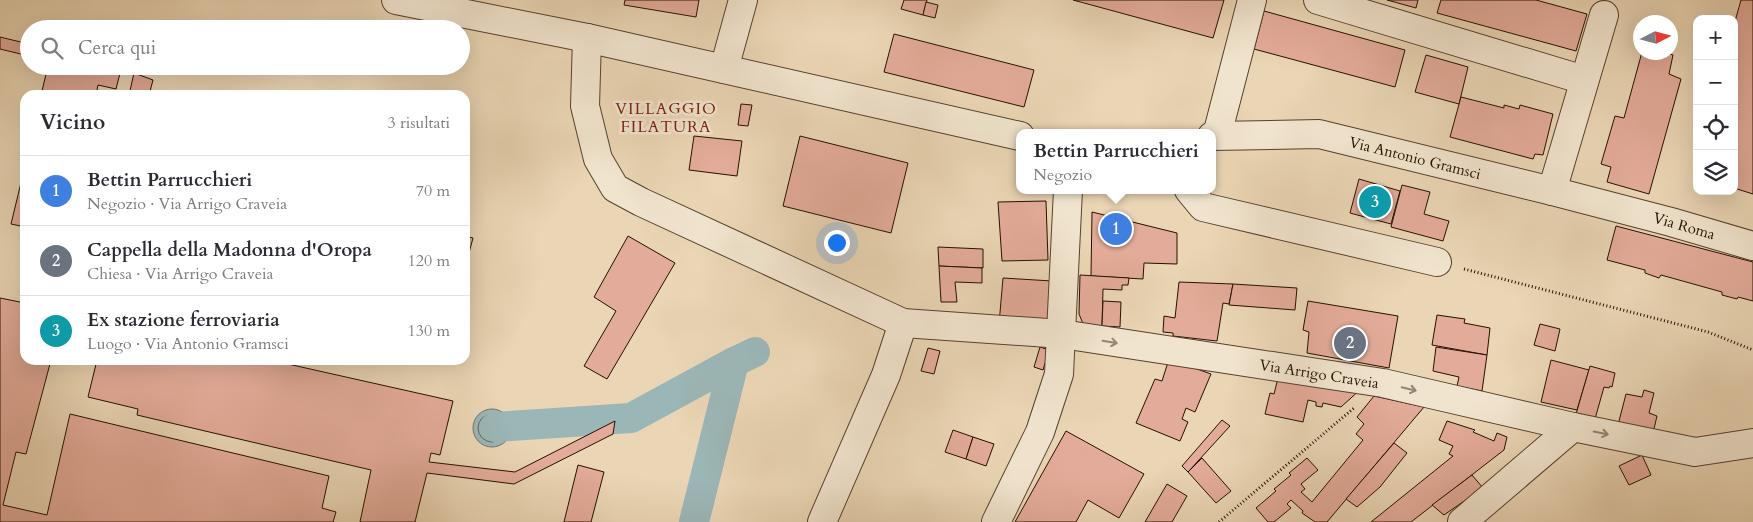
<!DOCTYPE html>
<html lang="it">
<head>
<meta charset="utf-8">
<style>
	:root { --surface:#fff; --page:#f7f7f7; --text:#2b2b33; --muted:#7c7c81; --line:#e1e1e2; --accent:#8f2418 }
	body { margin:0; font-family:Cardo,serif; background:var(--page); color:var(--text) }
	.controls { position:absolute; right:15px; top:15px; display:grid; overflow:hidden; border-radius:10px; box-shadow:0 5px 20px #0002 }
	.controls button { width:45px; height:45px; display:grid; place-items:center; padding:0; border:0; border-bottom:1px solid var(--line); background:var(--surface); color:var(--text); font:25px sans-serif }
	.compass { position:absolute; left:1633px; top:15px; width:45px; height:45px; border-radius:50%; background:var(--surface); box-shadow:0 5px 20px #0002; rotate:84deg }
	.you { position:absolute; left:836px; top:242px; width:18px; height:18px; margin:-12px; border:4px solid #fff; border-radius:50%; background:#1a73e8; box-shadow:0 0 0 8px #1a73e833 }
	.badge { display:grid; place-items:center; width:32px; height:32px; border-radius:50%; background:var(--accent); color:#fff; font-size:16px; font-weight:700 }
	.pin { position:absolute; translate:-50% -50%; border:2px solid #fff; box-shadow:0 1px 5px #0006 }
	.popup { position:absolute; left:1016px; top:129px; width:200px; height:65px; box-sizing:border-box; display:grid; place-content:center; border-radius:10px; background:var(--surface); filter:drop-shadow(0 1px 4px #0005); font-size:16px; white-space:nowrap; color:var(--muted) }
	.popup b { font-size:19px; color:var(--text) }
	.popup::after { content:''; position:absolute; left:50%; top:100%; margin-left:-10px; border:10px solid transparent; border-top-color:var(--surface) }
	.list { margin:0; padding:0; list-style:none }
	h2 { display:flex; justify-content:space-between; align-items:center; height:65px; margin:0; padding:0 20px; font-size:21px }
	h2 small { font-size:16px; font-weight:400; color:var(--muted) }
	.list li { display:grid; grid-template-columns:32px 1fr auto; gap:15px; align-items:center; box-sizing:border-box; height:70px; padding:0 20px; border-top:1px solid var(--line) }
	.list b { display:block; font-size:19px; white-space:nowrap }
	.list p { margin:0; font-size:16px; white-space:nowrap; color:var(--muted) }
	.list em { font-size:16px; font-style:normal; color:var(--muted) }
	.icon { flex:none; width:28px; height:28px; fill:none; stroke:currentColor; stroke-width:2; stroke-linecap:round; stroke-linejoin:round }
	.map { position:relative; flex:none; width:1753px; height:522px; overflow:hidden }
	.search { position:absolute; background:var(--surface); box-shadow:0 5px 20px #0002; left:20px; top:20px; width:450px; height:55px; display:flex; align-items:center; gap:12px; box-sizing:border-box; padding:0 18px; border-radius:28px; color:var(--muted); font-size:19px }
	.panel { position:absolute; background:var(--surface); box-shadow:0 5px 20px #0002; left:20px; top:90px; width:450px; height:275px; border-radius:15px }
	.map>svg:first-child { display:block }
	.water { fill:#9bb6b6; stroke:#6c746e }
	.lines { fill:none; stroke-linecap:round; stroke-linejoin:round }
	.shore { stroke:#60635c; stroke-width:1 }
	.canal { stroke:#9bb6b6; stroke-width:30 }
	.building { fill:#e3ab99; stroke:#251001 }
	.minor-casing { stroke:#56412e; stroke-width:30 }
	.path { stroke:#251001; stroke-width:3; stroke-dasharray:1 2.5; stroke-linecap:butt }
	.minor { stroke:#f1e4ce; stroke-width:28 }
	.oneway { stroke:#958572 }
	.labels { text-anchor:middle; dominant-baseline:central; stroke-width:5; stroke-linejoin:round; paint-order:stroke }
	.street-label { font-size:15px; fill:#251001; stroke:#f1e4ce }
	.neighbourhood-label { font-size:16px; letter-spacing:1px; fill:#7a1f14; stroke:#f1e4ce }
</style>
</head>
<body>
<div class="map">
<svg width="1753" height="522" viewBox="0 0 1753 522">
	<rect width="100%" height="100%" fill="#ead5b4"/>
	<filter id="stains"><feTurbulence type="fractalNoise" baseFrequency=".004" numOctaves="4"/><feColorMatrix values="0 0 0 0 .2 0 0 0 0 .09 0 0 0 0 .02 0 0 0 .5 -.17"/></filter>
	<radialGradient id="worn" r=".72"><stop offset=".6" stop-color="#630" stop-opacity="0"/><stop offset="1" stop-color="#630" stop-opacity=".3"/></radialGradient>
	<circle class="water" cx="492" cy="428" r="19"/>
	<g class="lines">
		<circle class="shore" cx="492" cy="428" r="14"/>
		<g class="canal">
			<path d="M495 427 631 418 734 362"/>
			<path d="M694 522 734 362 755 352"/>
		</g>
	</g>
	<g class="building">
		<path d="M625 0H699L696 17 624 5Z"/>
		<path d="M904 0H927L923 15 901 9Z"/>
		<path d="M1073 0H1224L1213 38Z"/>
		<path d="M1387 0H1418L1416 8Z"/>
		<path d="M1441 0H1536L1587 14 1576 51 1437 13Z"/>
		<path d="M1741 0H1753V194L1734 188V25Z"/>
		<path d="M926 2 938 5 935 18 923 15Z"/>
		<path d="M1264 11 1405 50 1395 87 1254 49Z"/>
		<path d="M894 34 1034 70 1024 107 884 72Z"/>
		<path d="M0 37 29 44V56L0 49Z"/>
		<path d="M1642 52H1664L1673 55 1669 74 1681 79 1649 194 1607 182 1611 167 1601 164 1615 116 1624 118Z"/>
		<path d="M1426 55 1468 67 1459 104 1415 92Z"/>
		<path d="M48 66H110L121 69 116 89 98 85 96 95H41Z"/>
		<path d="M134 73 153 80 149 95H129Z"/>
		<path d="M1461 97 1504 108V105L1519 109 1520 105 1553 114 1543 155 1535 154 1533 159 1450 137Z"/>
		<path d="M741 104 752 105 748 126 738 125Z"/>
		<path d="M694 136 742 141 737 176 689 170Z"/>
		<path d="M800 136 908 163 891 233 783 206Z"/>
		<path d="M25 166V227L11 224Z"/>
		<path d="M1359 179 1400 191 1391 224 1350 213Z"/>
		<path d="M1402 185 1430 192 1424 214 1449 221 1443 241 1391 227Z"/>
		<path d="M1046 201 1048 260 1002 261 998 202Z"/>
		<path d="M1092 212 1177 233V264L1144 263 1143 279 1091 276Z"/>
		<path d="M1616 226 1753 262V301L1738 297 1737 299 1722 295V292L1661 275 1659 278 1645 273V270L1607 260Z"/>
		<path d="M465 236 473 238 466 264H465Z"/>
		<path d="M628 236 675 263 607 379 584 366 616 311 594 297Z"/>
		<path d="M938 247 983 249V268L939 266Z"/>
		<path d="M939 266 982 268V283L955 282 957 302H941Z"/>
		<path d="M1080 275 1129 278 1128 285H1122V290L1103 289 1102 326H1084L1079 314Z"/>
		<path d="M1003 278 1052 281 1049 327 999 324Z"/>
		<path d="M1179 282 1233 284 1229 304 1223 303 1217 341 1173 336V333L1163 332 1164 316 1175 318Z"/>
		<path d="M1233 284 1297 288 1295 310 1229 305Z"/>
		<path d="M465 290 468 297 465 309Z"/>
		<path d="M0 298 25 303V360H51L26 454 16 452 3 505 47 515 70 414 329 476 322 508 336 512 333 522H0Z"/>
		<path d="M1103 301 1121 302 1120 327 1102 326Z"/>
		<path d="M1308 301 1398 316 1389 368 1307 353 1309 332 1303 330Z"/>
		<path d="M1437 315 1465 319 1464 323 1490 328 1487 355 1432 345Z"/>
		<path d="M1540 324 1560 329 1555 351 1534 345Z"/>
		<path d="M1040 347 1049 350 1043 370 1034 367Z"/>
		<path d="M1436 347 1487 355 1482 391 1457 386 1459 377 1433 371Z"/>
		<path d="M928 348 940 351 934 374 921 371Z"/>
		<path d="M1169 359 1211 374 1195 412 1186 408 1182 419 1188 422 1180 441 1136 423 1155 379 1162 381Z"/>
		<path d="M97 360H270L453 401 440 455 431 453 429 462 515 472 615 421 613 434 514 484 427 473 415 522H360L371 470 137 415 138 409 88 397Z"/>
		<path d="M1551 360 1589 370 1577 410 1541 402Z"/>
		<path d="M1590 366 1615 373 1612 387 1610 386 1609 388 1604 387 1595 419 1576 414Z"/>
		<path d="M1279 374 1362 388 1341 407 1323 403 1322 407 1316 406V402L1308 400 1303 422 1265 414 1270 393 1274 394Z"/>
		<path d="M1644 390 1654 393 1649 413 1657 416 1653 433 1618 425 1626 394 1642 397Z"/>
		<path d="M1374 396 1424 407 1327 522H1315L1302 513 1303 511 1291 500 1287 504 1291 508 1274 522H1268L1256 508 1276 491 1274 489 1291 475 1289 473 1307 458 1318 470 1301 484 1305 489 1301 492 1312 502 1363 440 1356 434 1364 424 1357 417Z"/>
		<path d="M1222 420 1230 426 1188 472 1182 466Z"/>
		<path d="M1447 421 1475 430 1473 432 1494 441 1497 433 1507 437 1504 450 1411 522H1371L1453 456 1449 454 1453 446 1439 440Z"/>
		<path d="M953 430 973 437 966 459 945 452Z"/>
		<path d="M1066 431 1144 474 1119 518 1088 500 1076 522H1015Z"/>
		<path d="M973 437 994 444 986 466 966 459Z"/>
		<path d="M1394 443 1407 453 1380 487 1357 507 1346 499Z"/>
		<path d="M1642 455 1651 475 1629 485 1619 466Z"/>
		<path d="M1202 458 1231 491 1216 503 1188 472Z"/>
		<path d="M578 465 604 472 591 522H564Z"/>
		<path d="M1472 475 1483 488 1444 515 1432 505Z"/>
		<path d="M1167 484 1187 496 1172 522H1145Z"/>
	</g>
	<g class="lines">
		<defs>
			<g id="minor">
				<path d="M396 0 587 38 1020 136"/>
				<path d="M1318 0 1584 80"/>
				<path d="M587 38 585 106 598 159 615 188 641 202 903 323 1062 334 1383 383 1573 427 1695 452 1753 443"/>
				<path d="M724 69 743 0"/>
				<path d="M1217 135 1252 0"/>
				<path d="M1212 136 1319 134 1552 191 1671 222 1753 246"/>
				<path d="M1189 190 1203 207 1437 262"/>
				<path d="M1552 191 1604 15"/>
				<path d="M822 522 886 375 903 323"/>
				<path d="M996 522 1040 432 1059 374 1068 190"/>
				<path d="M1462 522 1573 427"/>
			</g>
		</defs>
		<use href="#minor" class="minor-casing"/>
		<g class="path">
			<path d="M1464 269 1708 332 1753 350"/>
			<path d="M1219 522 1354 408"/>
		</g>
		<use href="#minor" class="minor"/>
	</g>
	<defs><path id="oneway-shaft" d="M-6 0H5M1.5-3L5.5 0L1.5 3" fill="none" stroke-width="1.6" stroke-linecap="round" stroke-linejoin="round" transform="scale(1.25)"/></defs>
	<g class="oneway">
		<use href="#oneway-shaft" transform="translate(1110 342) rotate(9)"/>
		<use href="#oneway-shaft" transform="translate(1409 389) rotate(13)"/>
		<use href="#oneway-shaft" transform="translate(1601 433) rotate(12)"/>
	</g>
	<g class="labels">
		<g class="street-label">
			<text transform="translate(1415 158) rotate(14)">Via Antonio Gramsci</text>
			<text transform="translate(1684 226) rotate(16)">Via Roma</text>
			<text transform="translate(1319 374) rotate(9)">Via Arrigo Craveia</text>
		</g>
		<g class="neighbourhood-label">
			<text x="666" y="109">VILLAGGIO<tspan x="666" dy="18">FILATURA</tspan></text>
		</g>
	</g>
	<rect width="100%" height="100%" filter="url(#stains)"/>
	<rect width="100%" height="100%" fill="url(#worn)"/>
</svg>
<div class="controls">
<button>+</button>
<button>−</button>
<button><svg class="icon" aria-label="locate" viewBox="0 0 24 24"><circle cx="12" cy="12" r="6"/><path d="M12 2v4M12 18v4M2 12h4M18 12h4"/></svg></button>
<button><svg class="icon" aria-label="layers" viewBox="0 0 24 24"><path d="M12 4l9 5-9 5-9-5zM3 14l9 5 9-5"/></svg></button>
</div>
<svg class="compass" viewBox="-18 -18 36 36"><path d="M0-13l5 13h-10z" fill="#e53935"/><path d="M0 13l5-13h-10z" fill="#7c7c81"/></svg>
<div class="you"></div>
<div class="pin badge" style="left:1116px;top:229px;background:#3f7fe0">1</div>
<div class="popup"><b>Bettin Parrucchieri</b>Negozio</div>
<div class="pin badge" style="left:1350px;top:343px;background:#6b7280">2</div>
<div class="pin badge" style="left:1375px;top:202px;background:#0f9aa8">3</div>
<div class="search"><svg class="icon" aria-label="search" viewBox="0 0 24 24"><circle cx="10" cy="10" r="6"/><path d="M15 15l6 6"/></svg>Cerca qui</div>
<section class="panel">
<h2>Vicino<small>3 risultati</small></h2>
<ul class="list">
<li><span class="badge" style="background:#3f7fe0">1</span><div><b>Bettin Parrucchieri</b><p>Negozio · Via Arrigo Craveia</p></div><em>70 m</em></li>
<li><span class="badge" style="background:#6b7280">2</span><div><b>Cappella della Madonna d'Oropa</b><p>Chiesa · Via Arrigo Craveia</p></div><em>120 m</em></li>
<li><span class="badge" style="background:#0f9aa8">3</span><div><b>Ex stazione ferroviaria</b><p>Luogo · Via Antonio Gramsci</p></div><em>130 m</em></li>
</ul>
</section>
</div>
</body>
</html>
